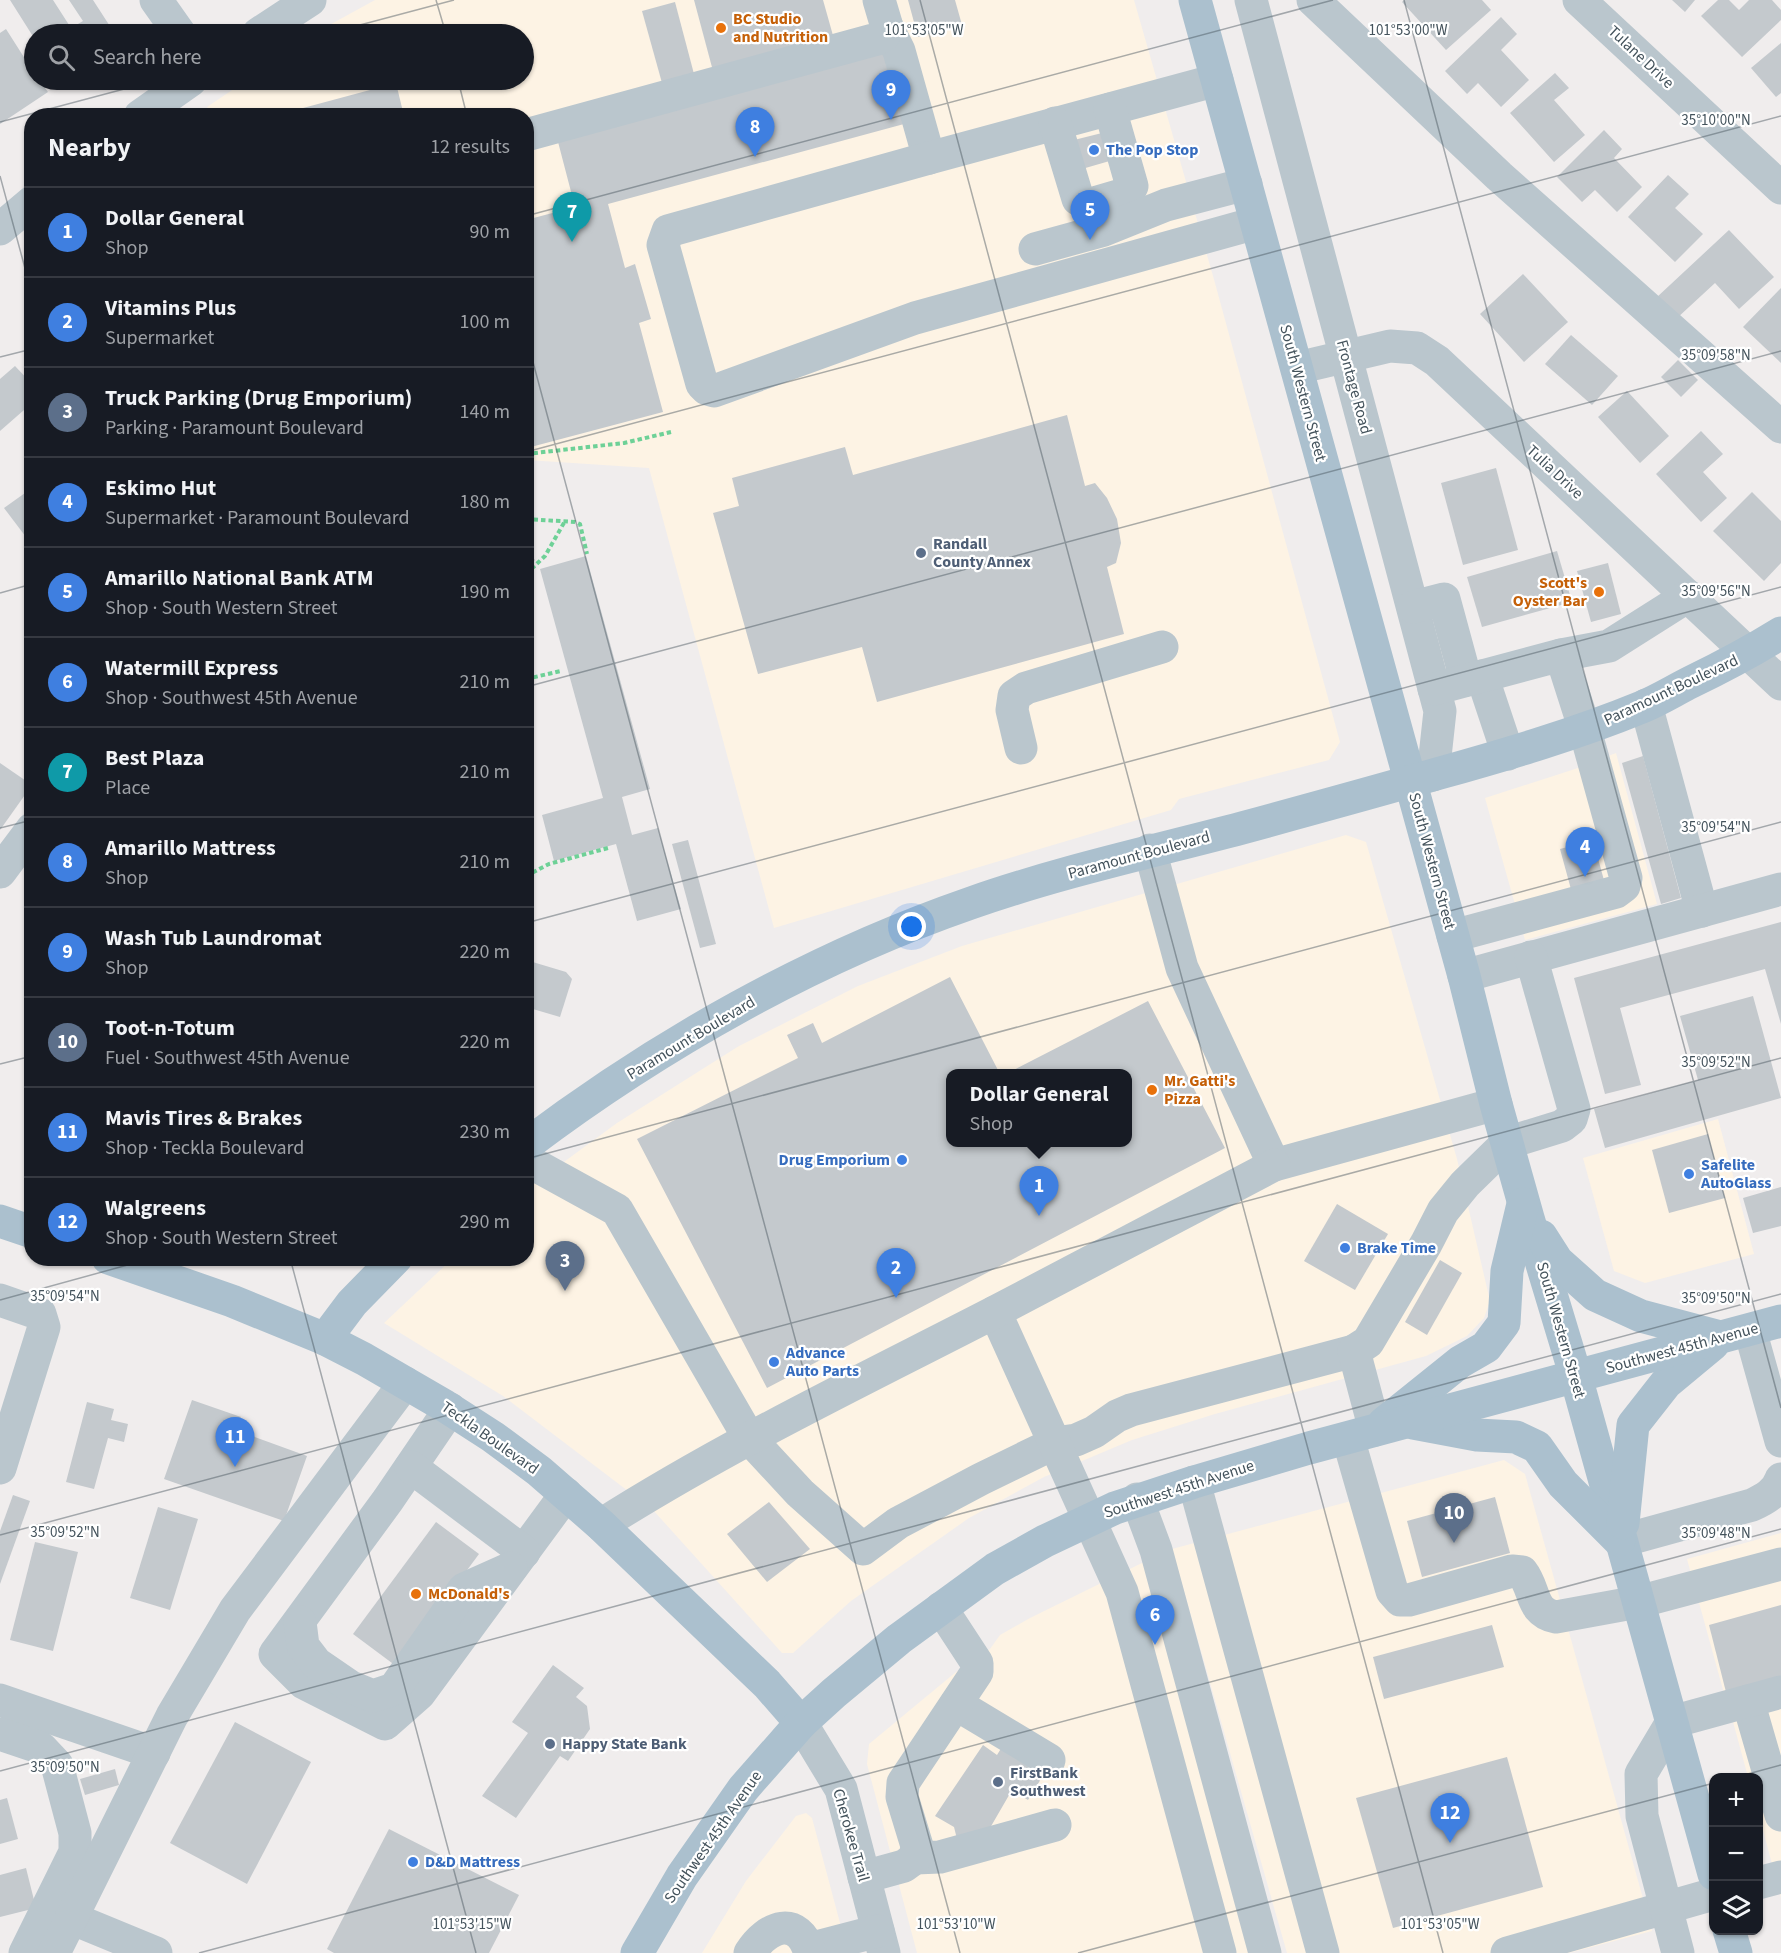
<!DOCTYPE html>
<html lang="en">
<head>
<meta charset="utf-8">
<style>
	:root { --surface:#171b24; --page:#242831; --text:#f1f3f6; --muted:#9ea1a6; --line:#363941; --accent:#0f766e }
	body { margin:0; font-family:"Source Sans 3",sans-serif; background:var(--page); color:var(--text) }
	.controls { position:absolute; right:18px; bottom:18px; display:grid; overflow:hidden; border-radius:12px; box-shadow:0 2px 4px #0004 }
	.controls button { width:54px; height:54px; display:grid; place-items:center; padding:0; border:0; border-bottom:2px solid var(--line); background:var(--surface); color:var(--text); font:30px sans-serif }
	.you { position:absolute; left:912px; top:927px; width:21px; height:21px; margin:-15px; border:4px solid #fff; border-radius:50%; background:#1a73e8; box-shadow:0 0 0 9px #1a73e833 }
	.badge { display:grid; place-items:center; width:39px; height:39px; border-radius:50%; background:var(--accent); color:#fff; font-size:20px; font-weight:700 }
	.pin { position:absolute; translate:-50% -50px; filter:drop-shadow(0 2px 3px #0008) }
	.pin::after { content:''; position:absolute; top:32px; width:21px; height:18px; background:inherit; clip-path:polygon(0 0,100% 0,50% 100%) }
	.popup { position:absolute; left:946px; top:1069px; width:186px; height:78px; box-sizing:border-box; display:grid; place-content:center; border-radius:12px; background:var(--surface); filter:drop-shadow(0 2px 4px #0005); font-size:20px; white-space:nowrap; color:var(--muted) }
	.popup b { font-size:22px; color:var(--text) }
	.popup::after { content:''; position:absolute; left:50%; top:100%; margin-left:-12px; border:12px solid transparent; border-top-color:var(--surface) }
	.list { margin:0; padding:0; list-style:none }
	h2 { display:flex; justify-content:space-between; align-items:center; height:78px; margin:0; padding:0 24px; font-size:26px }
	h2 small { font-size:20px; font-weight:400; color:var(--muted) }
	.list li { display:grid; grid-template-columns:39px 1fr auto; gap:18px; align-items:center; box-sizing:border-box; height:90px; padding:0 24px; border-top:2px solid var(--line) }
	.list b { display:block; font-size:22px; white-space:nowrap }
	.list p { margin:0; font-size:20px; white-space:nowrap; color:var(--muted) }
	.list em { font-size:20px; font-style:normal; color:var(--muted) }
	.icon { flex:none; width:33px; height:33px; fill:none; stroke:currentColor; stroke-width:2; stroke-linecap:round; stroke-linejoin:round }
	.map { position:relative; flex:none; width:1781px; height:1953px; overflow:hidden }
	.search { position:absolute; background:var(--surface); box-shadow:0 2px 4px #0004; left:24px; top:24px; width:510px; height:66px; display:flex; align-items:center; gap:15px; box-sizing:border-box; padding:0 21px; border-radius:33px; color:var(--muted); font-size:22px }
	.panel { position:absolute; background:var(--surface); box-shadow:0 2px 4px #0004; left:24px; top:108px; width:510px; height:1158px; border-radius:24px }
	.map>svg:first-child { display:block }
	.commercial { fill:#fdf3e4; fill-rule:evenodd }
	.building { fill:#c4c9cd }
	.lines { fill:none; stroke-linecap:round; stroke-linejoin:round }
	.path { stroke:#6ed197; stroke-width:4; stroke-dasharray:4.5 3; stroke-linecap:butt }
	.minor { stroke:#bac6cd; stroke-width:33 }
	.major { stroke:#abc0ce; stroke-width:33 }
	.ticks { fill:none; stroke:#44535c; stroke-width:1.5; stroke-opacity:0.45 }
	.food-dot { fill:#e8710a; stroke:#fff; stroke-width:2 }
	.shop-dot { fill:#3f7fe0; stroke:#fff; stroke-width:2 }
	.service-dot { fill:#5c6f8a; stroke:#fff; stroke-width:2 }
	.labels { text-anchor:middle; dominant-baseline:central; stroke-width:4.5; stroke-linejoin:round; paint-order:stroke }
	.food-label { font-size:16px; font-weight:bold; fill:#c56008; stroke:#fff; text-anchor:start }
	.street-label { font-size:16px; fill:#44535c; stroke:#fff }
	.shop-label { font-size:16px; font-weight:bold; fill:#366cbe; stroke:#fff; text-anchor:start }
	.service-label { font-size:16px; font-weight:bold; fill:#4e5e75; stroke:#fff; text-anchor:start }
	.ticks-label { font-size:15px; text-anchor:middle; fill:#44535c; stroke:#fff; stroke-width:4.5; stroke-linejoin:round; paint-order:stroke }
</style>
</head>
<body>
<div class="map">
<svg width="1781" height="1953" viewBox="0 0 1781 1953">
	<rect width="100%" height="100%" fill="#f0eded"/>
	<g class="commercial">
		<path d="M375 0H868L875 28 527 124 526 116 213 115 207 107 247 80H524V34H313Z"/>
		<path d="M894 0H1134L1215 283 1340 742 1329 760 1179 799 1171 810 774 928 649 468 527 460 526 147 906 41Z"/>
		<path d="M1616 753 1657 904 1525 940 1485 798 1575 769Z"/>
		<path d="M1346 835 1366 842 1457 1159 1490 1301 1484 1318 1467 1336 1426 1356 1215 1414 1132 1440 1044 1477 969 1518 851 1601 793 1653H782L653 1510 503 1396 384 1323 452 1259 526 1258 527 1189 617 1123 739 1046 858 986 962 946ZM950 1074H1128V1142H950Z"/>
		<path d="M1718 1119 1754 1254 1645 1283 1614 1271 1583 1158Z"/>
		<path d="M1504 1460 1525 1474 1652 1931 1569 1953H1287L1172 1549Z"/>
		<path d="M1781 1533V1682L1725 1697 1687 1559Z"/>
		<path d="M1146 1561 1255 1953H917L867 1764 869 1744 956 1672 990 1649 1000 1635 1030 1618Z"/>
		<path d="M1781 1705V1898L1759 1815 1758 1778 1748 1777 1732 1718Z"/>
		<path d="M806 1813 812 1818 848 1953H702L746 1881 796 1816Z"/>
	</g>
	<g class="building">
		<path d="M10 0H53L71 28 83 21 69 0H93L115 34H34V38Z"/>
		<path d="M694 0H823L834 39 713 71Z"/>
		<path d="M908 0H955L962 25 918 37Z"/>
		<path d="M1404 0H1482L1491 10 1446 50 1402 2Z"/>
		<path d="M1672 0H1695L1685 12Z"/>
		<path d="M1718 0H1729L1739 10 1749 0H1772L1781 10V20L1742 57 1701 16Z"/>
		<path d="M675 2 694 74 662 83 642 11Z"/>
		<path d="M1501 17 1517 34 1501 50 1529 80 1501 107 1478 83 1467 94 1445 71Z"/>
		<path d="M6 29 34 73V80H39L48 92 0 124V33Z"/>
		<path d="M1781 43V93L1776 97 1751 68Z"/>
		<path d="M883 49 904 124 608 204 625 268 635 264 651 319 639 323 663 412 527 448 526 220 575 207 557 138Z"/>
		<path d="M1555 73 1569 88 1554 100 1585 135 1554 162 1510 113Z"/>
		<path d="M396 83 404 116H277V115Z"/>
		<path d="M1604 130 1622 149 1614 158 1642 187 1617 212 1595 190 1582 202 1557 177Z"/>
		<path d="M1106 132 1113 160 1082 169 1074 140Z"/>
		<path d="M1668 175 1689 194 1675 208 1703 234 1675 262 1628 217Z"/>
		<path d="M1729 230 1774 277 1739 309 1715 283 1676 319 1656 298Z"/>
		<path d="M1523 274 1568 322 1524 362 1480 314Z"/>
		<path d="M1781 288V363L1743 327Z"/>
		<path d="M1571 335 1618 376 1592 405 1545 364Z"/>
		<path d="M1678 360 1698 380 1681 397 1661 377Z"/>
		<path d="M15 366 32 384V403L0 431V379Z"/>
		<path d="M1627 391 1669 436 1640 463 1598 417Z"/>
		<path d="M1067 415 1085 486 1095 483 1107 498 1117 519 1121 543 1116 563 1107 567 1124 634 877 702 862 647 758 674 713 513 739 506 732 478 845 447 853 475Z"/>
		<path d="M1701 431 1723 454 1703 472 1727 498 1701 522 1656 474Z"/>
		<path d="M1496 468 1518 550 1463 565 1441 483Z"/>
		<path d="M32 488V545L4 508Z"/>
		<path d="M1752 492 1781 521V563L1764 581 1713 531Z"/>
		<path d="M526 550 535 560 526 568Z"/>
		<path d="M1557 551 1572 602 1482 627 1467 577Z"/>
		<path d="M586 556 650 789 622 797 632 835 658 828 681 909 637 921 616 844 554 861 542 815 603 798 540 569Z"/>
		<path d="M1608 563 1621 614 1591 622 1577 571Z"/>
		<path d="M1643 756 1681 898 1661 904 1622 763Z"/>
		<path d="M0 763 32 785 0 830Z"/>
		<path d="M688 840 716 944 700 948 672 844Z"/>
		<path d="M1593 840 1611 906 1578 915 1560 849Z"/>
		<path d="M1781 922V1024L1765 969 1620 1008 1641 1085 1605 1094 1574 978Z"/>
		<path d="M526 960 566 972 572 979 560 1017 526 1007Z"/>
		<path d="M950 977 1000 1074H950V1142H1128V1074H1006L1148 1001 1225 1148 767 1388 637 1139 798 1058 787 1035 813 1023 822 1043Z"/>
		<path d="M1753 996 1781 1098 1605 1148 1594 1109 1698 1080 1680 1016Z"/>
		<path d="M1708 1134 1725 1198 1669 1213 1652 1150Z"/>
		<path d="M1781 1187V1226L1753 1233 1743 1198Z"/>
		<path d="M1337 1204 1388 1234 1355 1290 1304 1261Z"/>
		<path d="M1440 1260 1462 1273 1427 1335 1405 1322Z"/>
		<path d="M192 1400 241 1417 235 1430 307 1456 284 1521 164 1479Z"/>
		<path d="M87 1402 114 1409 111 1420 128 1424 124 1442 108 1438 94 1489 66 1482Z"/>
		<path d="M13 1495 30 1501 0 1584V1531Z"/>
		<path d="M1495 1497 1510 1553 1422 1577 1407 1521Z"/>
		<path d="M769 1502 810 1549 767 1582 727 1534Z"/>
		<path d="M158 1507 198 1519 170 1610 130 1598Z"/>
		<path d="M436 1522 479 1554 396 1666 353 1634Z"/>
		<path d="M35 1542 78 1552 53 1651 10 1640Z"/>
		<path d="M1781 1605V1682L1727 1696 1709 1625Z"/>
		<path d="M1492 1625 1504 1667 1384 1699 1373 1657Z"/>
		<path d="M553 1665 584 1688 576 1697 587 1706 590 1729 568 1761 560 1756 516 1818 482 1796 528 1733 512 1722Z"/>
		<path d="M235 1722 311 1762 247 1884 170 1843Z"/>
		<path d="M1013 1729 1044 1774 1028 1800 1012 1790 990 1828 958 1843 954 1827 935 1816 983 1745 997 1755Z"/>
		<path d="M1507 1757 1543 1887 1393 1928 1356 1798Z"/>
		<path d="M115 1769 119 1785 85 1795 80 1779Z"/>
		<path d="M7 1798 18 1839 0 1844V1800Z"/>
		<path d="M389 1829 519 1895 489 1953H334L327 1949Z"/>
		<path d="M26 1868 36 1908 0 1917V1875Z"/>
	</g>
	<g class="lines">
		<g class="path">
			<path d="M526 454 624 443 671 432"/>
			<path d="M526 519 575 522 580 524 587 554"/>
			<path d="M526 574 545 556 565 521"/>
			<path d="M526 679 561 671"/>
			<path d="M526 876 549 864 608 848"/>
		</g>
		<g class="minor">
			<path d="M156 0 180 34"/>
			<path d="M1251 0 1440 711 1433 775"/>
			<path d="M1313 0 1499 176 1781 427"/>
			<path d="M1579 0 1781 188"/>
			<path d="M887 27 899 51 929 158"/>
			<path d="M258 34 310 0"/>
			<path d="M1217 80 929 158 668 231 663 245 702 384 707 389 714 391 915 318 1256 223"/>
			<path d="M140 116 191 80"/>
			<path d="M1055 123 1078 199 1087 205 1128 193 1132 186 1110 109"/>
			<path d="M526 135 877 39 884 35 887 27 879 0"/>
			<path d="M0 229 32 202"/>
			<path d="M1035 249 1104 230 1166 205 1246 184"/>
			<path d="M1297 368 1390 346 1417 348 1437 361 1781 684"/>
			<path d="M1413 607 1444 599 1466 680"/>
			<path d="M1561 655 1609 646 1688 596"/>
			<path d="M1482 676 1508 754"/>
			<path d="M1434 689 1561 655 1585 730 1626 878 1624 886 1616 892 1453 936"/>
			<path d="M1646 705 1702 911"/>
			<path d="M1021 748 1012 710 1014 696 1026 688 1162 647"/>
			<path d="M1150 850 1182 968 1274 1165 1496 1104"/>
			<path d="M0 872 32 829"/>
			<path d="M1464 976 1781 889"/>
			<path d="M526 1160 617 1210 749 1438 800 1493 863 1549 898 1523 981 1479 1055 1443 1076 1440 1094 1432 1117 1416 1131 1410 1354 1351"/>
			<path d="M0 1300 40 1314 44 1327 0 1468"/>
			<path d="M995 1312 1122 1592 1220 1953"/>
			<path d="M1750 1330 1781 1441"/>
			<path d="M450 1409 388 1500 275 1654 304 1683 385 1724 419 1694 566 1494"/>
			<path d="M1375 1430 1354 1351 1368 1342 1426 1244 1443 1211 1465 1184 1507 1143 1562 1126 1571 1119 1574 1109 1531 957"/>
			<path d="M1348 1438 1392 1591 1400 1600H1409L1512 1571 1522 1572C1536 1590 1530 1612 1556 1617L1638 1602 1781 1564"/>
			<path d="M411 1467 524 1552"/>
			<path d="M1194 1482 1323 1953"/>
			<path d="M1137 1499 1156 1550 1265 1953"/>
			<path d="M601 1525C727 1445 861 1381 993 1313 1087 1264 1180 1214 1274 1165"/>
			<path d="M1621 1541 1752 1505C1765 1499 1776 1493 1781 1479"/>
			<path d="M300 1622 303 1646 316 1663 351 1687 373 1696 394 1689 464 1589 511 1568"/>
			<path d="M0 1700 154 1753"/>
			<path d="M1748 1701 1781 1815"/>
			<path d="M956 1704 1049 1760"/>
			<path d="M801 1723 841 1789 884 1953"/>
			<path d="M0 1734 41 1748 57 1765 75 1833V1852L25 1953"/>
			<path d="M915 1858 940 1857 1055 1825"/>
			<path d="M864 1877 904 1866 915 1858 917 1846 902 1797 903 1783 977 1672V1663L941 1608"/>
			<path d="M1758 1883 1781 1877"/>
			<path d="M71 1918 156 1953"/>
			<path d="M809 1949 878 1931"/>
			<path d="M54 1953 172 1716 235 1610 405 1383"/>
			<path d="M750 1953C767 1926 798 1914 810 1953"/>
			<path d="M1507 1953 1714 1894"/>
			<path d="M1678 1953 1642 1816 1641 1774 1672 1722 1781 1692"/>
		</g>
		<g class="major">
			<path d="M1195 0 1464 976 1496 1104 1528 1218 1576 1377 1714 1874"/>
			<path d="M526 1145C660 1044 812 958 971 903 1059 872 1151 852 1242 828 1308 810 1374 792 1440 773 1508 754 1576 734 1642 707 1659 700 1675 690 1691 682 1722 667 1752 651 1781 633"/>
			<path d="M0 1221 32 1232"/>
			<path d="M1541 1236 1557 1261 1595 1295 1641 1316 1720 1337"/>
			<path d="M108 1258 232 1301 325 1339 364 1359 445 1406 493 1437 539 1471 601 1525 767 1684 801 1723"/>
			<path d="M325 1339 352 1303 396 1258"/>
			<path d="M1384 1423 1460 1362 1486 1347 1504 1323 1507 1271 1523 1204"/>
			<path d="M1413 1423 1477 1435 1516 1437 1537 1447 1563 1484 1619 1540"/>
			<path d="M1623 1523 1633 1425 1666 1383 1713 1344"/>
			<path d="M1729 1930 1736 1953"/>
			<path d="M637 1953 682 1876 743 1789 801 1723 834 1693 899 1639 995 1569 1045 1541 1115 1508 1194 1482 1309 1448 1781 1321"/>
		</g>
	</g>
	<path class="ticks" d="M436 0 446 34M920 0 1443 1953M1404 0 1781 1408M326 34 454 0M458 80 467 116M0 122 158 80M0 176 32 294M526 216 1333 0M526 336 960 1953M0 357 32 349M526 452 1781 116M0 593 32 584M526 687 1781 351M0 828 32 820M526 923 1781 587M0 1064 32 1056M526 1159 1781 822M290 1258 476 1953M0 1300 153 1258M0 1535 1781 1058M0 1771 1781 1294M1733 1778 1781 1765M199 1953 1781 1529M1078 1953 1714 1783"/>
	<g class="food-dot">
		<circle cx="721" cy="28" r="6"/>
		<circle cx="1599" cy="592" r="6"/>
		<circle cx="1152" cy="1090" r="6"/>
		<circle cx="416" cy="1594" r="6"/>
	</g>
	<g class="shop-dot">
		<circle cx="1094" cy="150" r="6"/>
		<circle cx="902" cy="1160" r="6"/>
		<circle cx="1689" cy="1174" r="6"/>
		<circle cx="1345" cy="1248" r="6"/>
		<circle cx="774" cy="1362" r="6"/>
		<circle cx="413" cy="1862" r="6"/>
	</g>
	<g class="service-dot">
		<circle cx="921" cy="553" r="6"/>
		<circle cx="550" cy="1744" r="6"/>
		<circle cx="998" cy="1782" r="6"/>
	</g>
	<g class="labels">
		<g class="food-label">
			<text x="733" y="19">BC Studio<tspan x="733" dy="18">and Nutrition</tspan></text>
			<text x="1587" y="583" text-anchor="end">Scott's<tspan x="1587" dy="18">Oyster Bar</tspan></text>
			<text x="1164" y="1081">Mr. Gatti's<tspan x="1164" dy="18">Pizza</tspan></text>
			<text x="428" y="1594">McDonald's</text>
		</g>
		<g class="street-label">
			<text transform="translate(1641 57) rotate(43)">Tulane Drive</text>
			<text transform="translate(1354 387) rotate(75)">Frontage Road</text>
			<text transform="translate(1303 393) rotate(75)">South Western Street</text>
			<text transform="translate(1555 472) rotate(43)">Tulia Drive</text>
			<text transform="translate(1671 690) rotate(-25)">Paramount Boulevard</text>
			<text transform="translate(1139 855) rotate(-15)">Paramount Boulevard</text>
			<text transform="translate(1432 861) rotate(75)">South Western Street</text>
			<text transform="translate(691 1038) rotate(-31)">Paramount Boulevard</text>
			<text transform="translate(1561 1330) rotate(74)">South Western Street</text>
			<text transform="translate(1682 1348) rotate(-15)">Southwest 45th Avenue</text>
			<text transform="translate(490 1438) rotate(35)">Teckla Boulevard</text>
			<text transform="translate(1179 1489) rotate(-18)">Southwest 45th Avenue</text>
			<text transform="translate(851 1835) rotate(74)">Cherokee Trail</text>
			<text transform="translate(713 1837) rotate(-55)">Southwest 45th Avenue</text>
		</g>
		<g class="shop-label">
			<text x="1106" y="150">The Pop Stop</text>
			<text x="890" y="1160" text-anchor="end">Drug Emporium</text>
			<text x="1701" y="1165">Safelite<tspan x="1701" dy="18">AutoGlass</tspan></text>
			<text x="1357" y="1248">Brake Time</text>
			<text x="786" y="1353">Advance<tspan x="786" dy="18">Auto Parts</tspan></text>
			<text x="425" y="1862">D&amp;D Mattress</text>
		</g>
		<g class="service-label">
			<text x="933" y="544">Randall<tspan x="933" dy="18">County Annex</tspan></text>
			<text x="562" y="1744">Happy State Bank</text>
			<text x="1010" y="1773">FirstBank<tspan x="1010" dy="18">Southwest</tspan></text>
		</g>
	</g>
	<g class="ticks-label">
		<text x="924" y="35">101°53'05"W</text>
		<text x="1408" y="35">101°53'00"W</text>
		<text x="1716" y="125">35°10'00"N</text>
		<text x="1716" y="360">35°09'58"N</text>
		<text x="1716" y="596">35°09'56"N</text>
		<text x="1716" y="832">35°09'54"N</text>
		<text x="1716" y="1067">35°09'52"N</text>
		<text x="65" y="1301">35°09'54"N</text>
		<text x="1716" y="1303">35°09'50"N</text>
		<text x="65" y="1537">35°09'52"N</text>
		<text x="1716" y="1538">35°09'48"N</text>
		<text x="65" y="1772">35°09'50"N</text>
		<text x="472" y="1929">101°53'15"W</text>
		<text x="956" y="1929">101°53'10"W</text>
		<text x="1440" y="1929">101°53'05"W</text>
	</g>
</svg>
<div class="controls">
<button>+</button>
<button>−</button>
<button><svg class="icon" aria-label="layers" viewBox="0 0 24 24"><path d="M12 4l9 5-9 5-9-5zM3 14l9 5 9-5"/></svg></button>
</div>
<div class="you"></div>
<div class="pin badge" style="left:1039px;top:1216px;background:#3f7fe0">1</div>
<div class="popup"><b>Dollar General</b>Shop</div>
<div class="pin badge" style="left:896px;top:1298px;background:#3f7fe0">2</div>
<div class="pin badge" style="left:565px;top:1291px;background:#5c6f8a">3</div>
<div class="pin badge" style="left:1585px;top:877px;background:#3f7fe0">4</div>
<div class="pin badge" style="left:1090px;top:240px;background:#3f7fe0">5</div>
<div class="pin badge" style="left:1155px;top:1645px;background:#3f7fe0">6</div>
<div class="pin badge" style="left:572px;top:242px;background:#0f9aa8">7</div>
<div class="pin badge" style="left:755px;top:157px;background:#3f7fe0">8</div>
<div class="pin badge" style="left:891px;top:120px;background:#3f7fe0">9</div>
<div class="pin badge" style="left:1454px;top:1543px;background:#5c6f8a">10</div>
<div class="pin badge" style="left:235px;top:1467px;background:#3f7fe0">11</div>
<div class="pin badge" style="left:1450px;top:1843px;background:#3f7fe0">12</div>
<div class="search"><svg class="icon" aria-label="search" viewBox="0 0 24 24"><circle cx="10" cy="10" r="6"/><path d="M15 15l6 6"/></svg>Search here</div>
<section class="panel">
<h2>Nearby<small>12 results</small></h2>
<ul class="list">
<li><span class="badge" style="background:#3f7fe0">1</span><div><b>Dollar General</b><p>Shop</p></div><em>90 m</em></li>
<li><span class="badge" style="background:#3f7fe0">2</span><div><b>Vitamins Plus</b><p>Supermarket</p></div><em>100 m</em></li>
<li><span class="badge" style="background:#5c6f8a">3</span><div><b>Truck Parking (Drug Emporium)</b><p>Parking · Paramount Boulevard</p></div><em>140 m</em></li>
<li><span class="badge" style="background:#3f7fe0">4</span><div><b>Eskimo Hut</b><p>Supermarket · Paramount Boulevard</p></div><em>180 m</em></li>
<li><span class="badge" style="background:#3f7fe0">5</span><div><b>Amarillo National Bank ATM</b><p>Shop · South Western Street</p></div><em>190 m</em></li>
<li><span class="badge" style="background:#3f7fe0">6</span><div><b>Watermill Express</b><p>Shop · Southwest 45th Avenue</p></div><em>210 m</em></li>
<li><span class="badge" style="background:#0f9aa8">7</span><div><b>Best Plaza</b><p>Place</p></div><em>210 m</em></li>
<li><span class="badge" style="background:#3f7fe0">8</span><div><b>Amarillo Mattress</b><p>Shop</p></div><em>210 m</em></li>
<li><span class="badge" style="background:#3f7fe0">9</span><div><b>Wash Tub Laundromat</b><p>Shop</p></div><em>220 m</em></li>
<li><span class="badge" style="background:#5c6f8a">10</span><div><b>Toot-n-Totum</b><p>Fuel · Southwest 45th Avenue</p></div><em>220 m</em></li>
<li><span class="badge" style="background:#3f7fe0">11</span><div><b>Mavis Tires &amp; Brakes</b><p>Shop · Teckla Boulevard</p></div><em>230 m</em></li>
<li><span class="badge" style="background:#3f7fe0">12</span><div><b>Walgreens</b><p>Shop · South Western Street</p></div><em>290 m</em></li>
</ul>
</section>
</div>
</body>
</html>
